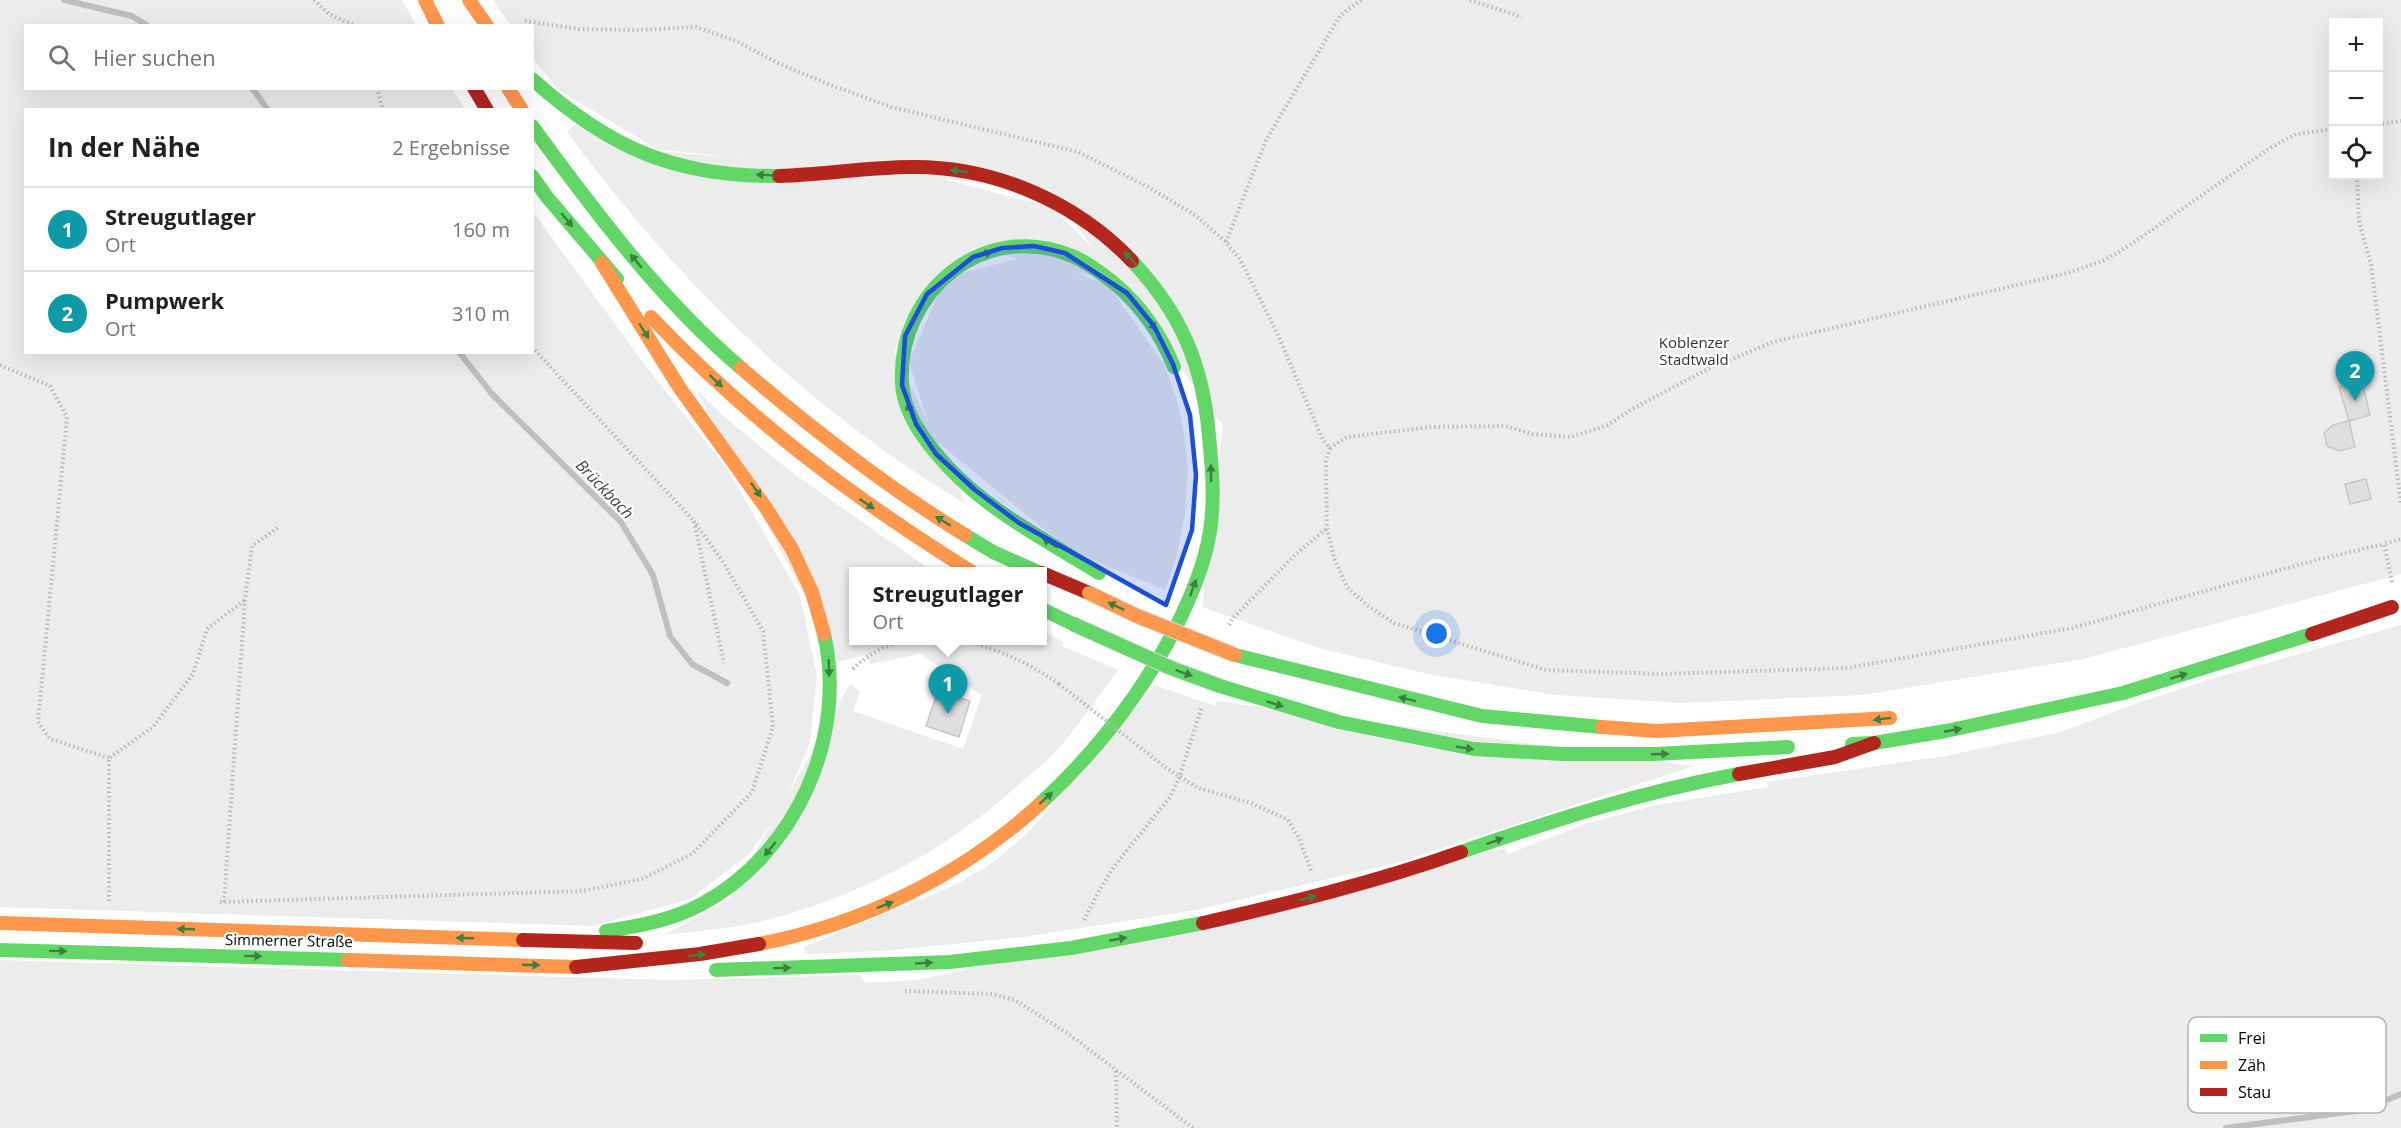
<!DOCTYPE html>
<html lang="de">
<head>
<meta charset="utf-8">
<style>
	:root { --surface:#fff; --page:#f6f6f6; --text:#202124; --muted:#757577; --line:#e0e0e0; --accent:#0f766e }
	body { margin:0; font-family:"Open Sans",sans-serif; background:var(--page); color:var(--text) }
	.controls { position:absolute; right:18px; top:18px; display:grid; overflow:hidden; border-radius:0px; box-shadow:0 6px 24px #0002 }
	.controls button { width:54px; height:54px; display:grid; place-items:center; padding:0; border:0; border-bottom:2px solid var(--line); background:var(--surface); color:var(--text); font:30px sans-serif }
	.you { position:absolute; left:1437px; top:634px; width:21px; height:21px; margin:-15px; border:4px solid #fff; border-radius:50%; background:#1a73e8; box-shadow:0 0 0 9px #1a73e833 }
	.badge { display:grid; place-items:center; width:39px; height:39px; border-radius:50%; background:var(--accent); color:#fff; font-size:20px; font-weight:700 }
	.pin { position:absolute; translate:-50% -50px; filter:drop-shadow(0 2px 3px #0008) }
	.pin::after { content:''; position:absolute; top:32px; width:21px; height:18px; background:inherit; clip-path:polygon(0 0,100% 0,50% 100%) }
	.popup { position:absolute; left:849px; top:567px; width:198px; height:78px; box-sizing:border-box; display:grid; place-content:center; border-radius:0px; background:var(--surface); filter:drop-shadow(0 2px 4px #0005); font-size:20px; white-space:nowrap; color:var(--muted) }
	.popup b { font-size:22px; color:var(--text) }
	.popup::after { content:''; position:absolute; left:50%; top:100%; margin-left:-12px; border:12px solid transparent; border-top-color:var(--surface) }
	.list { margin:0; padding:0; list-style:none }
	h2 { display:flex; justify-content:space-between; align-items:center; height:78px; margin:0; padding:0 24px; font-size:26px }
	h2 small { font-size:20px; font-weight:400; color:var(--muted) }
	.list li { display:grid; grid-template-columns:39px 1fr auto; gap:18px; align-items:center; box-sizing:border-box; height:84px; padding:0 24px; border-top:2px solid var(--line) }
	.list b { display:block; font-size:22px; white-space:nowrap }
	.list p { margin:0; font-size:20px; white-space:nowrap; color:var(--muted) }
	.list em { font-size:20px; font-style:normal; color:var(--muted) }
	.icon { flex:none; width:33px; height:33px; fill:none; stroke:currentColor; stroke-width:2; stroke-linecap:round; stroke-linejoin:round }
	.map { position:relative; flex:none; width:2401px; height:1128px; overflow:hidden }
	.search { position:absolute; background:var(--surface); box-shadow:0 6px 24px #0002; left:24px; top:24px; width:510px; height:66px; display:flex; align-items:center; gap:15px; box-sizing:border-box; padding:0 21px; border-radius:0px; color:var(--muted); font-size:22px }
	.panel { position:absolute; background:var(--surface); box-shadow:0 6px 24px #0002; left:24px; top:108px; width:510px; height:246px; border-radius:0px }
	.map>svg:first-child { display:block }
	.green { fill:#ececec; fill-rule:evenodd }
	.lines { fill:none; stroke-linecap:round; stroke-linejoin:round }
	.stream { stroke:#bfbfbf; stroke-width:6 }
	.building { fill:#dfdfdf; stroke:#c7c7c7; stroke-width:1.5 }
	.path { stroke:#b9b9b9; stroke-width:4; stroke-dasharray:1.5 3; stroke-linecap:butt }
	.fast { stroke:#63d668; stroke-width:14 }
	.slow { stroke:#ff974d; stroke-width:14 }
	.jam { stroke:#b3261e; stroke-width:14 }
	.fast-bridge-casing { stroke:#dbdbdb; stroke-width:16; stroke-linecap:butt }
	.slow-bridge-casing { stroke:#dbdbdb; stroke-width:16; stroke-linecap:butt }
	.path-bridge { stroke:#b9b9b9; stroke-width:4; stroke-dasharray:1.5 3; stroke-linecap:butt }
	.fast-bridge { stroke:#63d668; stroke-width:14 }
	.slow-bridge { stroke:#ff974d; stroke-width:14 }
	.oneway { fill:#3b803e }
	.marked { fill:#1d4ed8; fill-opacity:0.2; stroke:#1d4ed8; stroke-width:4.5; stroke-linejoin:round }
	.labels { text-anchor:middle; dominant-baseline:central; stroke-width:4.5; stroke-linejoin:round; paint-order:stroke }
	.park-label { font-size:15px; fill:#333; stroke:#fff }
	.street-label { font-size:15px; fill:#000; stroke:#fff }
	.water-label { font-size:16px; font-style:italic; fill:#444; stroke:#fff }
	.key { fill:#fff; stroke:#b2b2b2; stroke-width:1.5 }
	.key-label { font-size:16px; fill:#000 }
</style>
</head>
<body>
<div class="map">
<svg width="2401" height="1128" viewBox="0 0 2401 1128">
	<rect width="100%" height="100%" fill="#fff"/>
	<g class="green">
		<path d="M0 0H402L416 25 26 26V88H451L465 109 26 110V352H532L533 212 645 365 728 470 800 596 817 676 810 743 781 810 749 854 690 899 592 926 0 907Z"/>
		<path d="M493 0H2401V574L2083 659 1863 695 1682 703 1555 695 1428 674 1322 649 1202 607 1223 426 1050 189 806 166 657 149 560 91 533 59 532 26 510 25ZM2334 22H2378V176H2334Z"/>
		<path d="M577 123 614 147 927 175 1051 207 1131 285 973 248 894 350 966 504C809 411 675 279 567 132Z"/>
		<path d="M1031 255 1108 285 1164 364 1176 397 1184 433 1188 470 1185 513 1177 555 1165 590 1091 559 1057 540 933 438 909 362 940 290 955 275Z"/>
		<path d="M697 391 728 420 790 471 932 571 854 572V640H1042L1043 631 1063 642 1062 646 1118 670C1099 695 1081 722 1061 746 1048 761 1031 773 1017 786 946 851 856 898 763 921 730 929 697 931 664 935L729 899 850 684 860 691 853 711 963 749 982 695 920 654 871 664 865 655 839 662Z"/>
		<path d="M2401 625V1128H0V960L670 980 859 975 866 983 918 980 1506 848 1508 854 1585 824 1656 805 1768 787 1767 782 1945 756 2061 732 2137 703 2212 679Z"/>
		<path d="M1155 685 1215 706 1217 701 1694 766 1400 862 1196 910 1024 937 883 951 805 954 804 947 953 886 991 864 1027 834Z"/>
	</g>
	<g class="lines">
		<g class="stream">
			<path d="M64 0 132 16 148 26"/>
			<path d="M252 88 268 110"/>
			<path d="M459 352 492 394 621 522 653 575 670 636 692 664 727 683"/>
			<path d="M2226 1128 2363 1110 2401 1094"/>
		</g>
	</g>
	<g class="building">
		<path d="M2362 381 2370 415 2349 421 2339 387Z"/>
		<path d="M2349 421 2355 447 2339 451 2327 446 2324 433 2333 425Z"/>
		<path d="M2366 479 2371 499 2350 504 2345 484Z"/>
		<path d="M938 691 970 701 959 737 926 726Z"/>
	</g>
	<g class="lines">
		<g class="path">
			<path d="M314 0 329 14 356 26"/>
			<path d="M1470 0 1522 17"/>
			<path d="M525 21 579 29 639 30 696 27 736 41 780 64 828 84 891 107 1078 152 1143 184 1195 215 1226 242 1240 259 1277 333 1323 440 1330 448 1326 462 1327 528 1334 558 1347 587 1368 606 1394 623 1546 670 1663 674 1847 668 2072 628 2316 560 2384 544"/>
			<path d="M377 88 383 110"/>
			<path d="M2378 124 2401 121"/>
			<path d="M2357 176 2359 222 2371 264 2401 505"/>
			<path d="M1226 242 1266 140 1340 16 1361 0"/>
			<path d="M532 347 694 521 724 663"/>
			<path d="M0 365 50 386 67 417 38 722 50 739 109 758"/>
			<path d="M1330 448 1347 437 1431 427 1505 426 1533 434 1571 437 1608 425 1632 409 1708 369 1773 342 2068 273 2105 260 2130 245 2270 148 2296 134 2334 129"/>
			<path d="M2392 582 2384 544 2401 539"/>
			<path d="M1229 625 1232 619 1295 555 1327 528"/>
			<path d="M964 640C1002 652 1026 661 1059 684"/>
			<path d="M853 669C869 653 886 645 907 640"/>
			<path d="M1165 767 1198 788 1251 803 1288 820 1299 838 1312 873"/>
			<path d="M109 901V758L153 727 193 674 207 629 245 600"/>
			<path d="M220 902 582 891 642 879 692 854 752 792 773 727 763 631 723 562 694 521"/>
			<path d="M224 902 245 600 252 546 279 527"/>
			<path d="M1084 920 1100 889 1116 864 1170 797 1179 778 1202 706"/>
			<path d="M905 991 992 994 1015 1000 1070 1035 1193 1128"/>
			<path d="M1116 1071 1117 1128"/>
		</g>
		<g class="fast">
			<path d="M532 79C609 148 675 177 779 176"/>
			<path d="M532 126C595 212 659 298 741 368"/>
			<path d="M532 176 547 197 617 279"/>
			<path d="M965 535 993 552 1038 572"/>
			<path d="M1099 573C1042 538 977 505 935 452 919 433 903 408 902 383 897 292 984 219 1072 256 1087 262 1101 273 1114 283 1141 306 1161 334 1174 367"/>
			<path d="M1042 609 1073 624"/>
			<path d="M1235 655 1482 716 1602 727"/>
			<path d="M1220 686 1339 722 1474 749 1564 754H1655L1788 747"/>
			<path d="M1852 744 1874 743 1946 731 2123 693 2312 634"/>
			<path d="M1040 804C1096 752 1142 694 1177 625 1191 596 1205 564 1210 531 1215 500 1212 467 1209 436 1203 365 1181 313 1132 261"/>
			<path d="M1461 852C1554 820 1641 792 1739 774"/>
			<path d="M606 931C640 926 672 920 702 904 795 854 848 737 824 634"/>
			<path d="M0 950 348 960"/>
			<path d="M716 970 950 962 1071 948 1203 923"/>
		</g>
		<g class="slow">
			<path d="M425 0 438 26"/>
			<path d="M469 0 487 26"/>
			<path d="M508 88 522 110"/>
			<path d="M602 263 679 387 766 508 792 549 812 592 824 634"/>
			<path d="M651 317C748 419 853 498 972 572"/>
			<path d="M741 368C812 429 885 486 965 535"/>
			<path d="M1602 727 1657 731 1890 718"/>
			<path d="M0 923 523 940"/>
			<path d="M759 944C863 924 961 876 1040 804"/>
			<path d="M348 960 576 967"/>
		</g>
		<g class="jam">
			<path d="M474 88 487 110"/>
			<path d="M779 176C823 175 867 167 911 167 994 166 1076 202 1132 261"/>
			<path d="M1042 573 1089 593"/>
			<path d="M2312 634 2392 607"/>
			<path d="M1739 774 1835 757 1874 743"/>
			<path d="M1203 923C1290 903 1376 882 1461 852"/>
			<path d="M523 940 636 943"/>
			<path d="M576 967 700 954 759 944"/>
		</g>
		<defs>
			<path id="fast-bridge" d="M1073 624 1171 668 1220 686"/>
			<path id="slow-bridge" d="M1089 593 1137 616 1235 655"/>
		</defs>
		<use href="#fast-bridge" class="fast-bridge-casing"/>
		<use href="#slow-bridge" class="slow-bridge-casing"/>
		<path class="path-bridge" d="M1059 684 1165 767"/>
		<use href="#fast-bridge" class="fast-bridge"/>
		<use href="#slow-bridge" class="slow-bridge"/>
	</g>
	<defs><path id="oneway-solid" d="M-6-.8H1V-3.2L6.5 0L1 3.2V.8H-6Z" transform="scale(1.5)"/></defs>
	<g class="oneway">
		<use href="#oneway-solid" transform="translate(959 171) rotate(-171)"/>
		<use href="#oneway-solid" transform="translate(765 175) rotate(-177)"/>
		<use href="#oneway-solid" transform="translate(567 220) rotate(50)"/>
		<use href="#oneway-solid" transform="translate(984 254) rotate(-17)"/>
		<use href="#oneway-solid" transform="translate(1130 258) rotate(-134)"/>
		<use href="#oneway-solid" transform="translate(636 261) rotate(-130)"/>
		<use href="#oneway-solid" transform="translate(1151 323) rotate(55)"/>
		<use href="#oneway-solid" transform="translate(644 331) rotate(58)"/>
		<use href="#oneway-solid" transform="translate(716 381) rotate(43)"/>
		<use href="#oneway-solid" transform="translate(910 411) rotate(-111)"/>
		<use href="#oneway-solid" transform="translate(1211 473) rotate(-91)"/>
		<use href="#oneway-solid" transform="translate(756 490) rotate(55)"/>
		<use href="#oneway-solid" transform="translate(867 504) rotate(34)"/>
		<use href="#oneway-solid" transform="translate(943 521) rotate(-149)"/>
		<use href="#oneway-solid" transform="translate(1050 543) rotate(-148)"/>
		<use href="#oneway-solid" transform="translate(1193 588) rotate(-70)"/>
		<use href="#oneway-solid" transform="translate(1116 606) rotate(-155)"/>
		<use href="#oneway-solid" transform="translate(829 668) rotate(88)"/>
		<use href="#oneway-solid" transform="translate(1184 673) rotate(20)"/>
		<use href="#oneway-solid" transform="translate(2179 676) rotate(-17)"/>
		<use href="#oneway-solid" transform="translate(1407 699) rotate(-166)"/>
		<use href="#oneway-solid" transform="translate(1275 704) rotate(17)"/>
		<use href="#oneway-solid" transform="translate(1882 719) rotate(173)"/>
		<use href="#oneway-solid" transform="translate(1953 730) rotate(-11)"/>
		<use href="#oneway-solid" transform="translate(1465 748) rotate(9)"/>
		<use href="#oneway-solid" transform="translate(1660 754) rotate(-2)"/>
		<use href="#oneway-solid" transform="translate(1046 798) rotate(-42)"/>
		<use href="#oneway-solid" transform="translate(1495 841) rotate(-19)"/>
		<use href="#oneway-solid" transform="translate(770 849) rotate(129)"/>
		<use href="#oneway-solid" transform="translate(1308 898) rotate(-14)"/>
		<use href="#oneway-solid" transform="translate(885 905) rotate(-21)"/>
		<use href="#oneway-solid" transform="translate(186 929) rotate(-178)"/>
		<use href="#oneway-solid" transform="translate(465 938) rotate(-178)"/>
		<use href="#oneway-solid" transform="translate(1118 939) rotate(-10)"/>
		<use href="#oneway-solid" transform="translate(58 951) rotate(1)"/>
		<use href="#oneway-solid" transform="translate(697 955) rotate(-7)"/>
		<use href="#oneway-solid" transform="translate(253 956) rotate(1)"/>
		<use href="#oneway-solid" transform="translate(924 963) rotate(-3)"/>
		<use href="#oneway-solid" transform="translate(531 965) rotate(2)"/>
		<use href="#oneway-solid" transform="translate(782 968) rotate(-1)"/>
	</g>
	<path class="marked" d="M1034 246 1065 253 1127 293 1154 326 1173 364 1190 415 1196 475 1192 530 1166 605 1019 523 975 490 936 454 916 424 902 385 905 336 927 294 973 257 1002 248Z"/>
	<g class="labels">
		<g class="park-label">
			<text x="1694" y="342">Koblenzer<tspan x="1694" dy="17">Stadtwald</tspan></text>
		</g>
		<g class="street-label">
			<text transform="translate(289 940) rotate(1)">Simmerner Straße</text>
		</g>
		<g class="water-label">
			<text transform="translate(605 489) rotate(46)">Brückbach</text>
		</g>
	</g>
	<rect x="2188" y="1017" width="198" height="96" rx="9" class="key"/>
	<rect x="2200" y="1034" width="27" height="8" fill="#63d668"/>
	<rect x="2200" y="1061" width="27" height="8" fill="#ff974d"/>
	<rect x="2200" y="1088" width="27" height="8" fill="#b3261e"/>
	<g class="key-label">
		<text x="2238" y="1044">Frei</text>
		<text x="2238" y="1071">Zäh</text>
		<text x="2238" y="1098">Stau</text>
	</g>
</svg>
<div class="controls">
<button>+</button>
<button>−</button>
<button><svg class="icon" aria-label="locate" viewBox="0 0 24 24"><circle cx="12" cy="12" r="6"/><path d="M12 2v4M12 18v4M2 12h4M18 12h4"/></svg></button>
</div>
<div class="you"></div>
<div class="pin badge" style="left:948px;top:714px;background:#0f9aa8">1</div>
<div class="popup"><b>Streugutlager</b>Ort</div>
<div class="pin badge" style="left:2355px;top:401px;background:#0f9aa8">2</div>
<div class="search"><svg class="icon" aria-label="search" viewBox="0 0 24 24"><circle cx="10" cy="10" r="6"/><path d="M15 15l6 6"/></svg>Hier suchen</div>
<section class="panel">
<h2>In der Nähe<small>2 Ergebnisse</small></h2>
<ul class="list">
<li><span class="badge" style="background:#0f9aa8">1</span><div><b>Streugutlager</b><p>Ort</p></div><em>160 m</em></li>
<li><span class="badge" style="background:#0f9aa8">2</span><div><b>Pumpwerk</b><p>Ort</p></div><em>310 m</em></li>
</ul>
</section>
</div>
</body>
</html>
